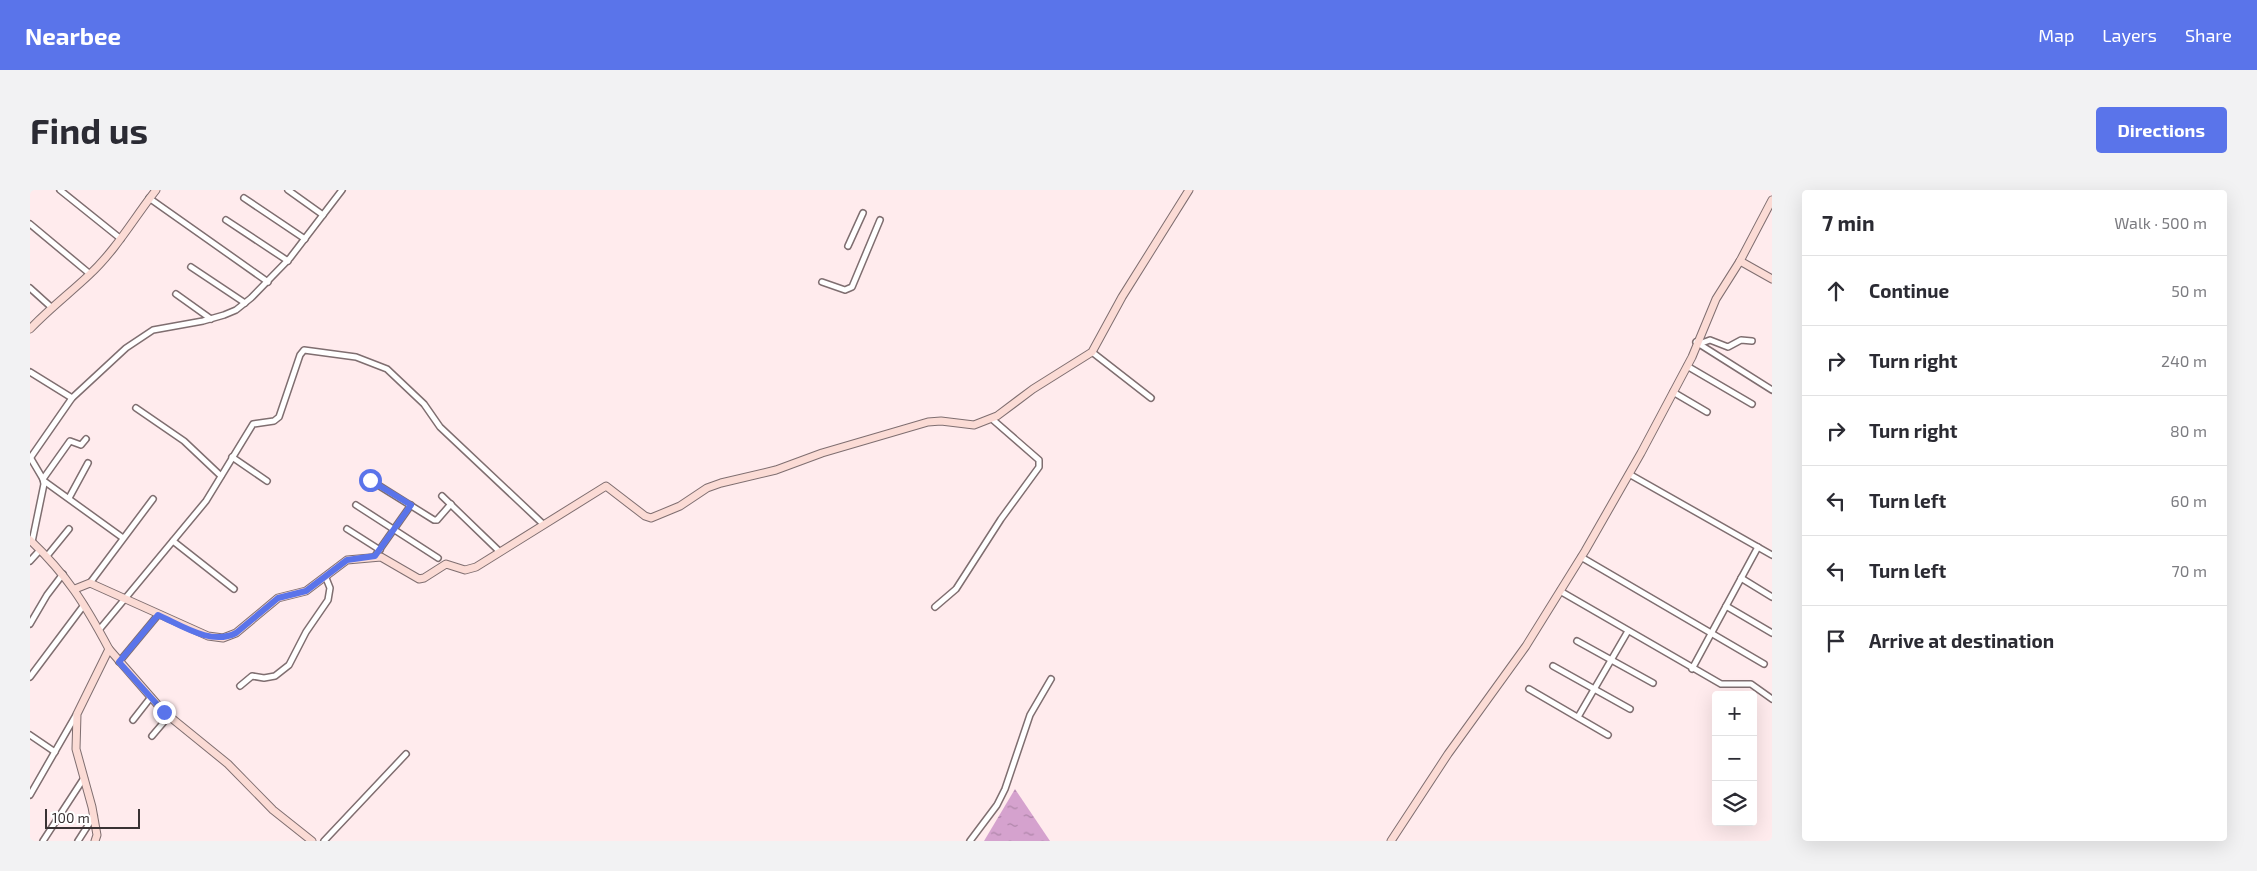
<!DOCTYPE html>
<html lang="en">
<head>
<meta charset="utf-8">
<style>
	:root { --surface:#fff; --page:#f2f2f3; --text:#2b2b33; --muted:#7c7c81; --line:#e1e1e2; --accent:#5a74ea }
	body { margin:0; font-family:"Exo 2",sans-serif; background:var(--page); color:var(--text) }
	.controls { position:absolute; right:15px; bottom:15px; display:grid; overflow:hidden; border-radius:5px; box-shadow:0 5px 20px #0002 }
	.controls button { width:45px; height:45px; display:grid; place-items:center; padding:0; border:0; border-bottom:1px solid var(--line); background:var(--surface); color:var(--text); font:25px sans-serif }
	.scale { position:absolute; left:15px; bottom:12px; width:95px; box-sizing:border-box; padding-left:5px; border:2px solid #393233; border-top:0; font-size:14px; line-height:18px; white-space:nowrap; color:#393233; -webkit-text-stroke:4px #fff; paint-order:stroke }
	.stop { position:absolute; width:15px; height:15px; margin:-11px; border:4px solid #5a74ea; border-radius:50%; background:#fff }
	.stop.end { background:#5a74ea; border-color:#fff; box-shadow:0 1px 5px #0008 }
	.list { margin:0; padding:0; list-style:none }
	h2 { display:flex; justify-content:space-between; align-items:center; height:65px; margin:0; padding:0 20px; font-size:21px }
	h2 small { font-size:16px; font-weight:400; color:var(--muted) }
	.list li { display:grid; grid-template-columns:32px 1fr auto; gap:15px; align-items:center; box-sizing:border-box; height:70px; padding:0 20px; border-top:1px solid var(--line) }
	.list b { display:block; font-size:19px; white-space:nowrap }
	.list em { font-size:16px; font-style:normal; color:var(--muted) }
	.icon { flex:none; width:28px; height:28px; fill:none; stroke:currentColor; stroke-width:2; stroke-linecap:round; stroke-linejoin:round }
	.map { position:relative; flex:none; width:1742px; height:651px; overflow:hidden; border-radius:5px }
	header { display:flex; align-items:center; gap:30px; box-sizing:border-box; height:70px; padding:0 25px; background:var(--accent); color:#fff }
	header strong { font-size:24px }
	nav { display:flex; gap:28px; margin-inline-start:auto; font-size:18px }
	.intro { display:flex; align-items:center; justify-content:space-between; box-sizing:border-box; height:120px; padding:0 30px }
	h1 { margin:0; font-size:35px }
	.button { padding:12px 22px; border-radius:5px; background:var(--accent); color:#fff; font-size:18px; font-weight:700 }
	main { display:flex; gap:30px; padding:0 30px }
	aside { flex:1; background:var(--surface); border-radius:5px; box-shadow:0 5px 20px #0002 }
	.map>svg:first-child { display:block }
	.water { fill:url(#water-ripples) }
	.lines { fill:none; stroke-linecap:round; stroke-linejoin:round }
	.street-casing { stroke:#7f6e70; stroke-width:8 }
	.secondary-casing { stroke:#7f6e70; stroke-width:9 }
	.street { stroke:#fff; stroke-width:5 }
	.secondary { stroke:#fbdbd5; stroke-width:7 }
	.route { stroke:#5a74ea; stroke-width:6 }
</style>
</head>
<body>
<header>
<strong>Nearbee</strong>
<nav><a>Map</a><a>Layers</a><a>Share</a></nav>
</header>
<div class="intro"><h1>Find us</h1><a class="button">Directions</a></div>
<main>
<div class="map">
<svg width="1742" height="651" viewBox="0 0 1742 651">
	<defs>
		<pattern id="water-ripples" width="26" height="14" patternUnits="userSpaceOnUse" patternTransform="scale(1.25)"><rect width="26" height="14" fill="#d5a2ce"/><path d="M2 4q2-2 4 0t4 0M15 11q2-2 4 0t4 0" fill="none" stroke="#ae85a8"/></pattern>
	</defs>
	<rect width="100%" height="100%" fill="#ffebed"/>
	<path class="water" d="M985 599 1020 651H954Z"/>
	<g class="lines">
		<defs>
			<g id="street">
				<path d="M30 0 91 49"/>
				<path d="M258 0 293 25"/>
				<path d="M119 8 238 92"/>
				<path d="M214 8 275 49"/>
				<path d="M196 30 258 71"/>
				<path d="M0 34 60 84"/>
				<path d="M818 56 833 23"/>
				<path d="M161 77 215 113"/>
				<path d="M792 92 815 100 822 97 850 30"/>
				<path d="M0 98 21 117"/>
				<path d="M146 104 181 129"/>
				<path d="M1666 152 1742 200"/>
				<path d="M1669 154 1680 150 1698 157 1711 150 1722 151"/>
				<path d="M1062 162 1121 208"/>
				<path d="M1657 176 1722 214"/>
				<path d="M0 182 42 208"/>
				<path d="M1643 202 1677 222"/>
				<path d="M106 218 154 251 191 286"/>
				<path d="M0 267 13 289 14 294 2 352"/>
				<path d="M1 267 42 208 96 158 123 140 173 131 194 125 206 120 221 108 260 68 312 0"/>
				<path d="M202 267 237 291"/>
				<path d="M1599 284 1742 365"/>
				<path d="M13 289 40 251 51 255 56 249"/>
				<path d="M340 290 404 330H407L421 314"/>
				<path d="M14 291 93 348"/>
				<path d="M412 306 470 362"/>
				<path d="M39 308 58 273"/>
				<path d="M326 315 408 368"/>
				<path d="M317 339 350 360"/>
				<path d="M143 351 204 399"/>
				<path d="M17 366 39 339"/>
				<path d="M345 366 381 315"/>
				<path d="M1551 367 1734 474"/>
				<path d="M0 371 10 360"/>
				<path d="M1711 388 1742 407"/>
				<path d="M60 393 123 309"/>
				<path d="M1530 401 1691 494H1721L1742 509"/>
				<path d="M1696 416 1742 443"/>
				<path d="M905 417 926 399 971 329 1009 277V270L962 229"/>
				<path d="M0 434 17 405 33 384"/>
				<path d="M69 440 176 311 223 234 244 231 249 227 270 165 274 160 326 167 357 179 394 214 410 237 513 334"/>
				<path d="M1547 451 1623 493"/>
				<path d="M89 472 128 425"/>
				<path d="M1523 476 1600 519"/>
				<path d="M1662 479 1728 357"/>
				<path d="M0 487 54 415"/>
				<path d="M210 496 222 486 234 488 245 486 259 475 276 442 298 410 300 398 296 388"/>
				<path d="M1499 499 1578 545"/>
				<path d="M1548 527 1598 441"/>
				<path d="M103 530 121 507"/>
				<path d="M0 545 25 562"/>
				<path d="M122 546 139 526"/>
				<path d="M0 605 46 525"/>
				<path d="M13 651 54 588"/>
				<path d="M48 651 64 626"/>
				<path d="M294 651 376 564"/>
				<path d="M940 651 967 615 975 599 1000 525 1021 489"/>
			</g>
			<g id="secondary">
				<path d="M1710 71 1742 89"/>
				<path d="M0 139C19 119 40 103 59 85 86 60 104 28 126 0"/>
				<path d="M0 350C37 385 55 414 79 459L47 524 46 559 62 617 67 645 65 651"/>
				<path d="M45 399 60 393 178 446 193 448 206 443 248 408 276 401 317 370 351 367 389 389 394 388 416 374 435 380 446 377 576 296 615 326 621 328 650 316 677 298 691 293 746 280 792 263 898 232 911 231 944 235 967 226 1003 199 1062 162 1092 107 1159 0"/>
				<path d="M79 459 134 522 198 574 243 620 282 651"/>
				<path d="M1361 651 1418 564 1496 456 1555 361 1611 263 1662 167 1686 109 1710 71 1742 10"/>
			</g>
		</defs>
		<use href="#street" class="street-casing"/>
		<use href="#secondary" class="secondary-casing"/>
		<use href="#street" class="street"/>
		<use href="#secondary" class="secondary"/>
	</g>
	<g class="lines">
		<path class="route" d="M134 522 89 472 128 425C151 435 181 456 206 443L248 408 276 401 317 370 345 366 381 315 340 290"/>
	</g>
</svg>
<div class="controls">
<button>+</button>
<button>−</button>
<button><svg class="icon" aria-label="layers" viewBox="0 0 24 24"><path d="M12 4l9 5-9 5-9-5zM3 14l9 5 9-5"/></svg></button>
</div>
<div class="scale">100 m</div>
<div class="stop" style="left:340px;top:290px"></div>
<div class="stop end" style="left:134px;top:522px"></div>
</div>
<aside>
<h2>7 min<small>Walk · 500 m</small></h2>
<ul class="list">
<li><svg class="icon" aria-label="ahead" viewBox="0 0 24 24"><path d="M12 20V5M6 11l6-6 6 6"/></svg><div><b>Continue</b></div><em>50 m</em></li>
<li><svg class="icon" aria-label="right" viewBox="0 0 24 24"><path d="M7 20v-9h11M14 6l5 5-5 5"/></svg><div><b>Turn right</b></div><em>240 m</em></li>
<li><svg class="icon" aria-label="right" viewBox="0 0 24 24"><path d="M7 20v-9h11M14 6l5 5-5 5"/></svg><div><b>Turn right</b></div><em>80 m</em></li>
<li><svg class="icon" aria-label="left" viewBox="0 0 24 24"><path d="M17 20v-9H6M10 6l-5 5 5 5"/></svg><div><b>Turn left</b></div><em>60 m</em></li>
<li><svg class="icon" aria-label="left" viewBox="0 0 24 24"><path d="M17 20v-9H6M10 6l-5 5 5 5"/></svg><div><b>Turn left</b></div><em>70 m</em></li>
<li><svg class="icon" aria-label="arrive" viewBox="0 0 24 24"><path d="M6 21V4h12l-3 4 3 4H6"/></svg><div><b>Arrive at destination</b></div></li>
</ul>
</aside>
</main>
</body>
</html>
